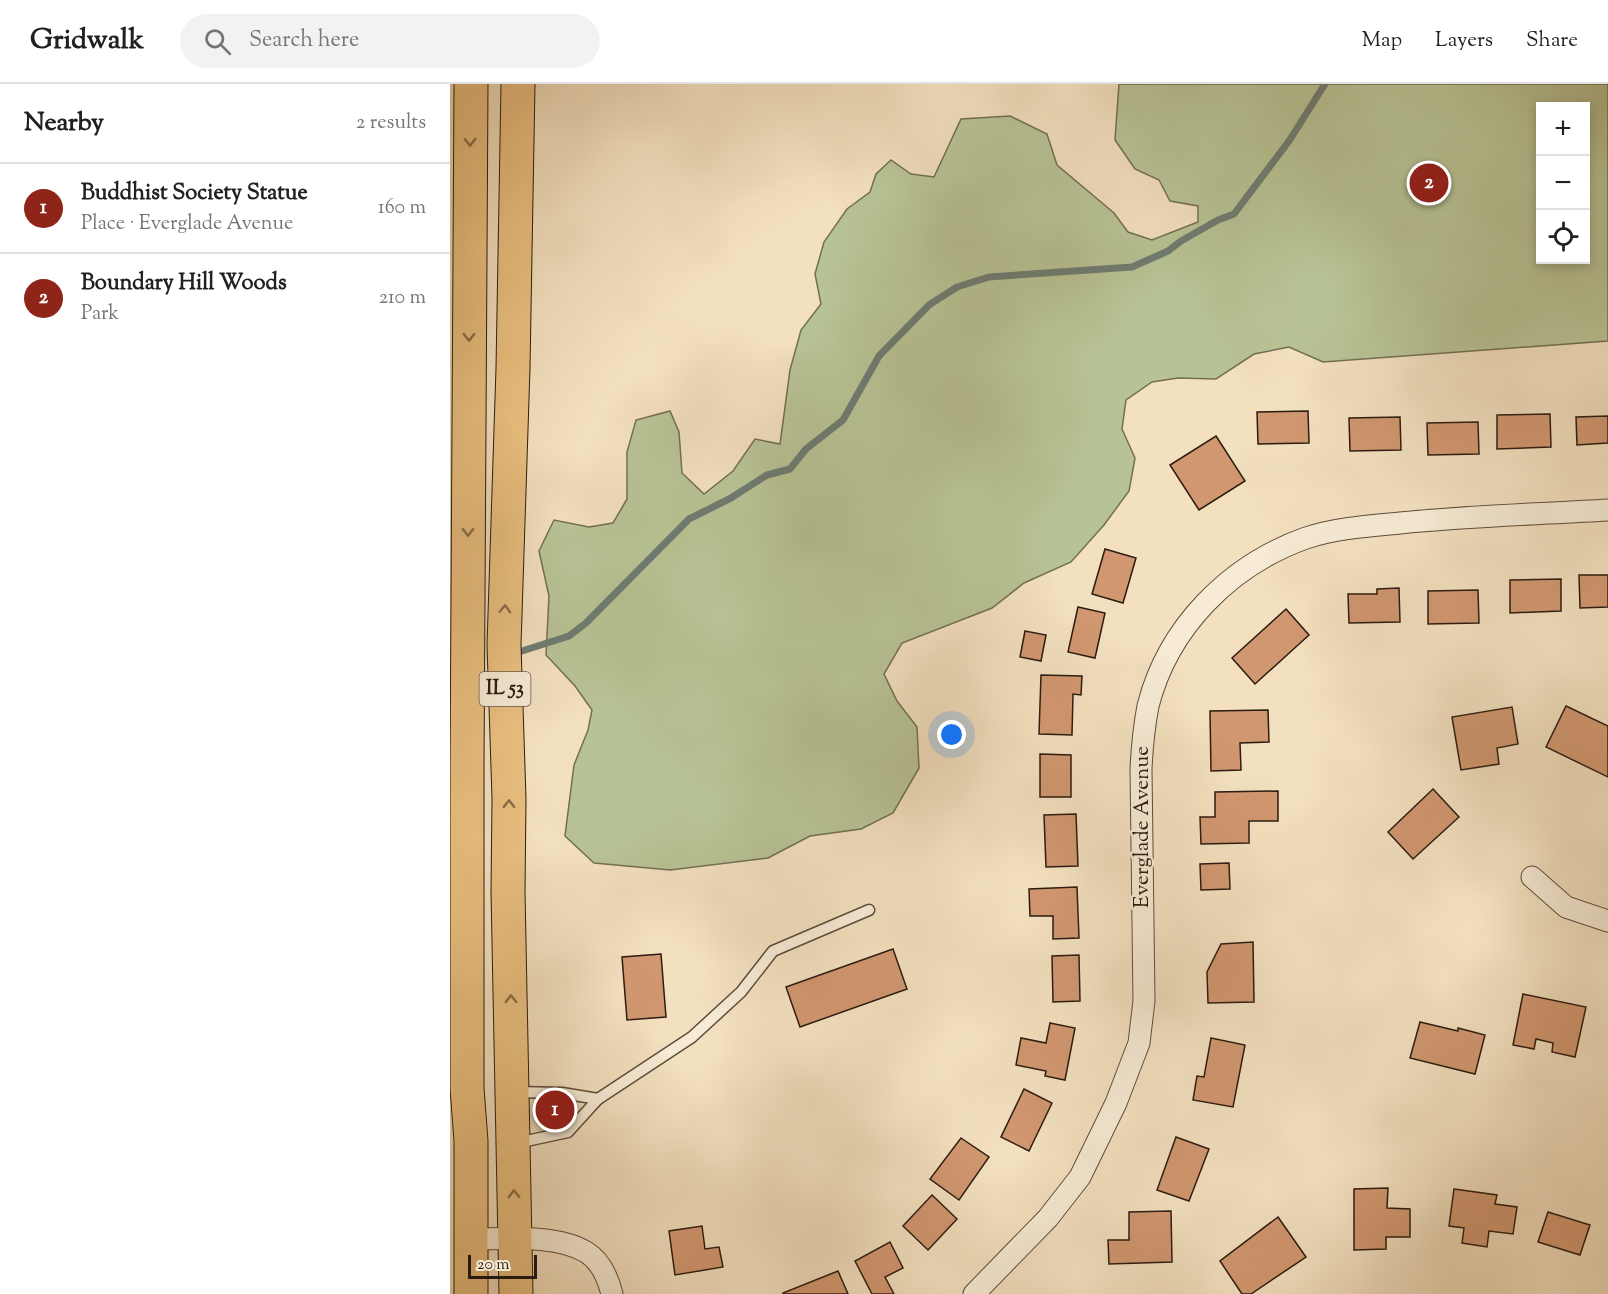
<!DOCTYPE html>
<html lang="en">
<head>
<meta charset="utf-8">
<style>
	:root { --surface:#fff; --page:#f2f2f2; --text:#202124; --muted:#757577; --line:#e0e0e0; --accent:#8f2418 }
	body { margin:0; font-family:"Sorts Mill Goudy",serif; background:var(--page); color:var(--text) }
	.controls { position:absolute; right:18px; top:18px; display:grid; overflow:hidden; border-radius:0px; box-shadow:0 3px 9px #0003 }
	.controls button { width:54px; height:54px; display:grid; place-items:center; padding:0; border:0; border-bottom:2px solid var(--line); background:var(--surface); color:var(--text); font:30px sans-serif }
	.scale { position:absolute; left:18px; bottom:15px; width:69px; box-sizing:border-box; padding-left:6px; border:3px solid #2b1b11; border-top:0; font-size:16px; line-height:21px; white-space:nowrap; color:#2b1b11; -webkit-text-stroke:4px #f7ebd5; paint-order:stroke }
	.you { position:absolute; left:502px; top:651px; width:21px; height:21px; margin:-15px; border:4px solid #fff; border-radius:50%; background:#1a73e8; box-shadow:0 0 0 9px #1a73e833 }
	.badge { display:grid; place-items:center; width:39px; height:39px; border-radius:50%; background:var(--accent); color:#fff; font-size:20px; font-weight:700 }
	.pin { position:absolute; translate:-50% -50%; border:3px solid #fff; box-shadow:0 2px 6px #0006 }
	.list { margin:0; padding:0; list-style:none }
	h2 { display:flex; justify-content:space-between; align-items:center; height:78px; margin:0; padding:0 24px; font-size:26px }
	h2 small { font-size:20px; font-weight:400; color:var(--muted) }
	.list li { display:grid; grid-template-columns:39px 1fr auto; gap:18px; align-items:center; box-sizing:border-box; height:90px; padding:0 24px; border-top:2px solid var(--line) }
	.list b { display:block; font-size:22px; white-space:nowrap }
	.list p { margin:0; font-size:20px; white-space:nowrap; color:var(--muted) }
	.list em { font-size:20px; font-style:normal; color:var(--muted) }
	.icon { flex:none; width:33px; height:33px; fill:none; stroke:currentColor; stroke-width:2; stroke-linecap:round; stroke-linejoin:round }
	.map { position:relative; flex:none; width:1158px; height:1210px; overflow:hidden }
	header { display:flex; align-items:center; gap:36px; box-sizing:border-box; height:84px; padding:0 30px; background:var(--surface); border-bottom:2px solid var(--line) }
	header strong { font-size:28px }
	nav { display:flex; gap:33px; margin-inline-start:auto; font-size:21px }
	.search { width:420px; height:54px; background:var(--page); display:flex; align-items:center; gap:15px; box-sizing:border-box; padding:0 21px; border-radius:33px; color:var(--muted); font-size:22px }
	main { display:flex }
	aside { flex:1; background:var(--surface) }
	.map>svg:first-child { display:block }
	.green { fill:#b8c395; stroke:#726f53; stroke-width:1.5; fill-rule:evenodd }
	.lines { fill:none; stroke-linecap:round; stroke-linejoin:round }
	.stream { stroke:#6e7c72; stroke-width:7 }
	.building { fill:#d19770; stroke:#2b1b11; stroke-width:1.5 }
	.lane-casing { stroke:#5d4c3c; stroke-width:13 }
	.street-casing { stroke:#5d4c3c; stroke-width:23 }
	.primary-casing { stroke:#2b1b11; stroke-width:35 }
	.lane { stroke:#f7ebd5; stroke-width:10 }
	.street { stroke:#f7ebd5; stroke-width:21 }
	.primary { stroke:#eac080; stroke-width:33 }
	.oneway { stroke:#8a6e48 }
	.labels { text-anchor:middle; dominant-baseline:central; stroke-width:4.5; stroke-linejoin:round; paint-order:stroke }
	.shield { fill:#f7ebd5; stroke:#68594c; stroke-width:1.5 }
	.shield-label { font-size:20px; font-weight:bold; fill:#2b1b11 }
	.street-label { font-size:21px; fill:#2b1b11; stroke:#f7ebd5 }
</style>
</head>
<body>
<header>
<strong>Gridwalk</strong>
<div class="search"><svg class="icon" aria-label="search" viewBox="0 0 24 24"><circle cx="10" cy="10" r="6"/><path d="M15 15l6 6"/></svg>Search here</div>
<nav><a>Map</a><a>Layers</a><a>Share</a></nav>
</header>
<main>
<aside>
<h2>Nearby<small>2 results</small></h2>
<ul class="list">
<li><span class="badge">1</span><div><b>Buddhist Society Statue</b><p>Place · Everglade Avenue</p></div><em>160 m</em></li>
<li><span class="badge">2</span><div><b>Boundary Hill Woods</b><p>Park</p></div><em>210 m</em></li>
</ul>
</aside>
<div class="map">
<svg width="1158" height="1210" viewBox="0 0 1158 1210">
	<rect width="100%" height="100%" fill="#f3e0bf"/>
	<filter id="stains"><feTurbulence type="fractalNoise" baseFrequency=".00333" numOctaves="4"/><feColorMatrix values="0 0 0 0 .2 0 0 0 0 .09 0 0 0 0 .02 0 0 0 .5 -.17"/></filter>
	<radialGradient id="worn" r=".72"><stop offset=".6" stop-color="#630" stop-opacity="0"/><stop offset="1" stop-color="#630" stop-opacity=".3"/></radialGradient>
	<path class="green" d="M669 0H1158V257L873 278 839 263 804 270 766 295 728 294 702 298 676 316 672 345 685 374 679 407 654 441 621 478 574 499 542 524 452 559 434 590 447 617 467 643 469 684 443 729 411 745 360 752 318 774 220 786 144 779 115 752 124 681 138 646 142 626 125 602 96 571 99 512 89 467 104 436 139 443 163 439 177 415V368L186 336 220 327 229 348 232 389 254 410 283 387 305 355 330 360 340 286 351 246 371 220 365 190 374 158 397 125 420 108 426 90 441 76 461 90 484 93 511 35 560 32 597 50 607 81 664 129 678 148 702 156 748 138V122L720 117 709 96 685 85 665 56ZM1090 22H1136V176H1090Z"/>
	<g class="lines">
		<path class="stream" d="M72 567 119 552 136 539 239 435 281 414 317 391 340 385 356 365 393 336 429 272 479 221 507 203 539 193 682 183 718 167 731 157 768 136 784 130 839 57 875 0"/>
	</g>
	<g class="building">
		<path d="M858 327 859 359 808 360 807 328Z"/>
		<path d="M1100 330 1101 363 1047 365V331Z"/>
		<path d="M1158 332V359L1127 361 1126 333Z"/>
		<path d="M950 333 951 366 900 367 899 334Z"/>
		<path d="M1028 338 1029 370 978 371 977 339Z"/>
		<path d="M766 352 795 397 749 426 720 381Z"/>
		<path d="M655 465 686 474 673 519 642 510Z"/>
		<path d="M1129 491H1158V523L1130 524Z"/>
		<path d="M1111 495V527L1060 529V496Z"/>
		<path d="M949 504 950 538 899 539 898 510H927V505Z"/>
		<path d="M1028 506 1029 539 978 540V507Z"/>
		<path d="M628 523 655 529 645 574 618 568Z"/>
		<path d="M836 525 859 551 805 600 782 574Z"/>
		<path d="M575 547 596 551 591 577 570 573Z"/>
		<path d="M591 591 632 592 631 611 623 610 622 651 589 650Z"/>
		<path d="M1116 622 1158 642V693L1096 663Z"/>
		<path d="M1062 623 1068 660 1047 664 1049 680 1011 686 1002 633Z"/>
		<path d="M818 626 819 658 790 659 791 686 761 687 760 627Z"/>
		<path d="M590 670 621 671V713H590Z"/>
		<path d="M983 705 1009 733 963 775 938 748Z"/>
		<path d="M828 707V737H799V759L751 760 750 733H765V708Z"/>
		<path d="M626 730 628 782 596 783 594 731Z"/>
		<path d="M779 779 780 805 751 806 750 780Z"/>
		<path d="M627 803 629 854 603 855V832H580L579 805Z"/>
		<path d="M803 858 804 918 758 919 757 888 771 860Z"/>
		<path d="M443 865 457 905 350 943 336 903Z"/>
		<path d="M211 870 216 933 177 936 172 873Z"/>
		<path d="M629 871 630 917 603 918 602 872Z"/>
		<path d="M1073 910 1136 923 1125 973 1102 968 1103 959 1086 955 1084 965 1063 961Z"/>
		<path d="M970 938 1008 947V944L1035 951 1025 990 960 974Z"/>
		<path d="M600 939 625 944 615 996 595 992 596 987 566 981 571 954 596 959Z"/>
		<path d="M761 954 795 961 783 1023 743 1016 747 992 754 993Z"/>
		<path d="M574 1005 602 1019 579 1067 551 1053Z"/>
		<path d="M726 1053 759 1065 739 1117 707 1106Z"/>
		<path d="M511 1054 539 1073 509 1116 480 1095Z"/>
		<path d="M938 1104 937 1124 960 1125V1153H936V1165L904 1166V1105Z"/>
		<path d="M1004 1105 1047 1111 1045 1120 1067 1123 1063 1150 1039 1147 1037 1163 1012 1159 1014 1144 999 1142Z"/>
		<path d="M482 1111 507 1135 478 1166 453 1142Z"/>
		<path d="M721 1127 722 1178 659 1180 658 1156H679V1128Z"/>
		<path d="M1098 1128 1140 1141 1130 1171 1088 1158Z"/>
		<path d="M828 1133 856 1173 801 1210H792L770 1177Z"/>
		<path d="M252 1142 255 1165 269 1163 273 1183 225 1191 219 1147Z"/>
		<path d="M440 1158 453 1184 435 1193 444 1210H422L405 1177Z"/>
		<path d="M388 1187 398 1210H333V1209Z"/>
	</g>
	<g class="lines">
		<defs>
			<g id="lane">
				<path d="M65 1008 112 1009 148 1015 118 1048 67 1059"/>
				<path d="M148 1015 242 953 291 908 323 867 419 826"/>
			</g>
			<g id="street">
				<path d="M1082 793 1116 823 1158 837"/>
				<path d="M21 1155C55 1155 106 1150 136 1168 151 1177 158 1194 162 1210"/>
				<path d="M524 1210 598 1134 630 1093 666 1019 689 959 694 917 691 685C692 664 694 643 698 622 718 543 780 481 856 454 886 444 918 442 950 439 1019 432 1089 430 1158 426"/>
			</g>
			<g id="primary">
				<path d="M21 0 17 684V1004L21 1057V1210"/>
				<path d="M66 1210 58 808 59 715 54 561 63 284 68 0"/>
			</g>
		</defs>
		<use href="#lane" class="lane-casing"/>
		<use href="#street" class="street-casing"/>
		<use href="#primary" class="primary-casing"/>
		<use href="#lane" class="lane"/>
		<use href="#street" class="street"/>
		<use href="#primary" class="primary"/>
	</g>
	<defs><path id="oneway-chevron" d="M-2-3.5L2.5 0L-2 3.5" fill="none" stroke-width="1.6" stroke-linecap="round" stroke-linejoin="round" transform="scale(1.5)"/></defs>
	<g class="oneway">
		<use href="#oneway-chevron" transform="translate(20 58) rotate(90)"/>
		<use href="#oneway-chevron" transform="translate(19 253) rotate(90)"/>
		<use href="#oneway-chevron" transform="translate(18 448) rotate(90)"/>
		<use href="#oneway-chevron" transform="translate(55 525) rotate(-88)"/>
		<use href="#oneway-chevron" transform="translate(59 720) rotate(-90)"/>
		<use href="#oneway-chevron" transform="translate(61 915) rotate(-91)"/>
		<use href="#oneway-chevron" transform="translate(64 1110) rotate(-91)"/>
	</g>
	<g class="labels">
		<rect class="shield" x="29.5" y="588" width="51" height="34" rx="4.5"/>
		<g class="shield-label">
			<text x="55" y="605">IL 53</text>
		</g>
		<g class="street-label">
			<text transform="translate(693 743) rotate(-90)">Everglade Avenue</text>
		</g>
	</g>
	<rect width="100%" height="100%" filter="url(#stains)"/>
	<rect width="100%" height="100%" fill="url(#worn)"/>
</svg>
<div class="controls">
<button>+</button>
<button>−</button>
<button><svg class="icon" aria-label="locate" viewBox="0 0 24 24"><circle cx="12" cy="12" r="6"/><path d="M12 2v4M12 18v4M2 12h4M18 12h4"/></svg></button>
</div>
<div class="scale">20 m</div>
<div class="you"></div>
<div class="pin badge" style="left:105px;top:1026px">1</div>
<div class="pin badge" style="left:979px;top:99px">2</div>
</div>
</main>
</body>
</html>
